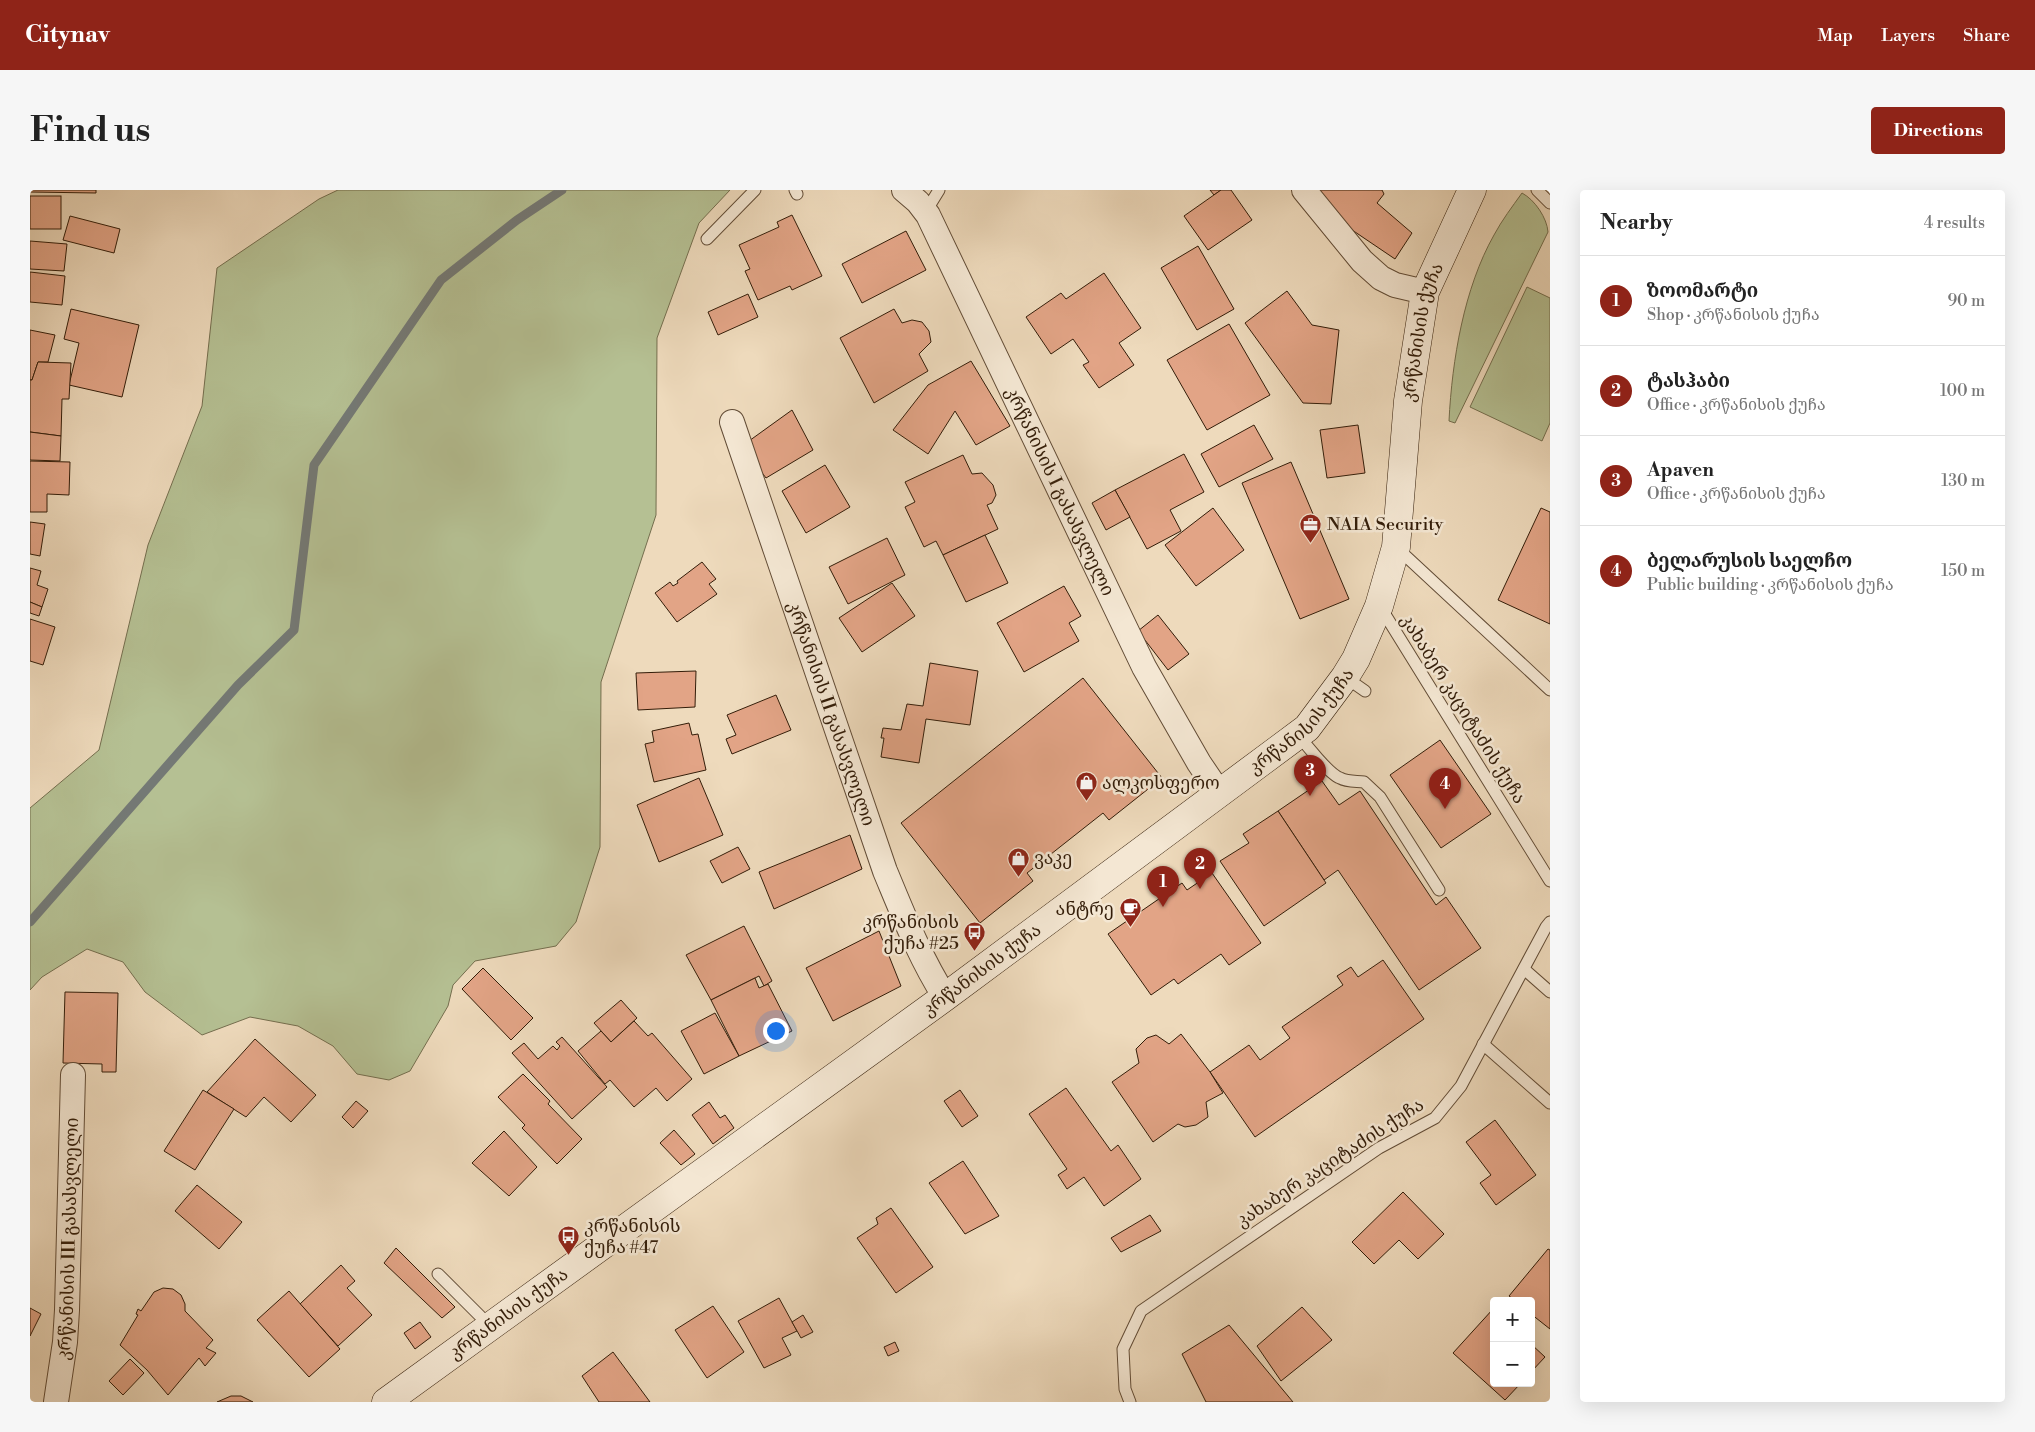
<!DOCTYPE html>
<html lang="en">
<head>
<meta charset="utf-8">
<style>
	:root { --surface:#fff; --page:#f6f6f6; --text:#222; --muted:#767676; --line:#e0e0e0; --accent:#8f2418 }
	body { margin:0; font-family:"Libre Bodoni","Noto Serif Georgian",serif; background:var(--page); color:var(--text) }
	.controls { position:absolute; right:15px; bottom:15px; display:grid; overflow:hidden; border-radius:5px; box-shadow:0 5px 20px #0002 }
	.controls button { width:45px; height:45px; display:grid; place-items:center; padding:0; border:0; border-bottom:1px solid var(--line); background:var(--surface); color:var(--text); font:25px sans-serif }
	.you { position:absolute; left:745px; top:840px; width:18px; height:18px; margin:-12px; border:4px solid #fff; border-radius:50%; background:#1a73e8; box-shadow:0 0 0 8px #1a73e833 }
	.badge { display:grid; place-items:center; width:32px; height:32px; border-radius:50%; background:var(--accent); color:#fff; font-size:16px; font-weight:700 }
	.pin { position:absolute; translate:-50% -41px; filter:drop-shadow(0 1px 2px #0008) }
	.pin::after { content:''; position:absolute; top:26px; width:18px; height:15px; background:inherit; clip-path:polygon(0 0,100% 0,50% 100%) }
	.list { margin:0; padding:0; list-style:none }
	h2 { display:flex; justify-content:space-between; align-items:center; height:65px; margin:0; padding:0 20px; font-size:21px }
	h2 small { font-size:16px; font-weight:400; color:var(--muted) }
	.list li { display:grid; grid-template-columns:32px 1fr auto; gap:15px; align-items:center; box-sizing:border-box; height:90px; padding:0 20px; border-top:1px solid var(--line) }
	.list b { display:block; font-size:19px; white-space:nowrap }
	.list p { margin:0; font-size:16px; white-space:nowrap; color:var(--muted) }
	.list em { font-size:16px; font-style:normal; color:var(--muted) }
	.map { position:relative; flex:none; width:1520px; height:1212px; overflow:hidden; border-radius:5px }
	header { display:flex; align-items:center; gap:30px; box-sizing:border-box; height:70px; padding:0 25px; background:var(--accent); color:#fff }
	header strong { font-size:24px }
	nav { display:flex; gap:28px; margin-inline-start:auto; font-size:18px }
	.intro { display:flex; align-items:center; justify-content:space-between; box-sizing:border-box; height:120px; padding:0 30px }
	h1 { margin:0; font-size:35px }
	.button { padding:12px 22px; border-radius:5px; background:var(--accent); color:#fff; font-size:18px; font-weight:700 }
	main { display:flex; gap:30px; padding:0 30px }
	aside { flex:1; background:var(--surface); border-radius:5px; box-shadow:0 5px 20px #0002 }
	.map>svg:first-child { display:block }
	.green { fill:#b5c093; stroke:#746e4e }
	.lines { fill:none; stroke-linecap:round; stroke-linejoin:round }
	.stream { stroke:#747975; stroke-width:9 }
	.building { fill:#e2a486; stroke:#331d09 }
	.lane-casing { stroke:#624c36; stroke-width:13 }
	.street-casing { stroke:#624c36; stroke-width:26 }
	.secondary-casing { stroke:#331d09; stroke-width:29 }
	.lane { stroke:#f4e7d3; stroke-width:11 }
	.street { stroke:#f4e7d3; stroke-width:24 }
	.secondary { stroke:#f4e7d3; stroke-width:28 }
	.labels { text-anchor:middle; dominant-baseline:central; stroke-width:5; stroke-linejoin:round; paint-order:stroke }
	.street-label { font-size:18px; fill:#331d09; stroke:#f4e7d3 }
	.poi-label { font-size:18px; fill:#331d09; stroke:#f4e7d3; text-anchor:start }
</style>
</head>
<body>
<header>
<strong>Citynav</strong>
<nav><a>Map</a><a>Layers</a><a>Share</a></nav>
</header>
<div class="intro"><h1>Find us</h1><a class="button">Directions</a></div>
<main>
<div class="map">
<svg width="1520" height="1212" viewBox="0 0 1520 1212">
	<rect width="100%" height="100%" fill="#eedabc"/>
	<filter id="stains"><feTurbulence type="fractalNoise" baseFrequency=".004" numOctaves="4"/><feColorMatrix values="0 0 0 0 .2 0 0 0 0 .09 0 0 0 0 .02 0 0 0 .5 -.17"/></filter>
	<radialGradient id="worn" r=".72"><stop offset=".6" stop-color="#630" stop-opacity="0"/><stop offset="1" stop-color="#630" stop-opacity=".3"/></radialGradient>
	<g class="green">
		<path d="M308 0H700L669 33 627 148 626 325 571 492 570 657 546 732 526 756 445 771 423 795 418 816 380 881 359 890 327 884 303 856 268 836 220 827 172 845 115 802 93 772 57 759 12 787 0 800V618L69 560 118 355 172 216 187 78 289 9Z"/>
		<path d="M1492 3C1505 10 1517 28 1518 42L1425 233 1419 231C1422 170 1434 98 1464 45 1472 30 1482 17 1492 3Z"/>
		<path d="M1497 97 1520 108V233L1512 251 1440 217Z"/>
	</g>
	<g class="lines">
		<path class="stream" d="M0 732 208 495 264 440 284 275 411 90 487 30 532 0"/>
	</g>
	<g class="building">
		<path d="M0 0H66V3L0 2Z"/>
		<path d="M1180 0H1191L1184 5Z"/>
		<path d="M1191 0H1201L1222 30 1178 60 1154 26Z"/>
		<path d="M1276 0H1352L1354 4 1347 13 1382 43 1365 69 1294 21Z"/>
		<rect x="0" y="6" width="31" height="33"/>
		<path d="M762 25 792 86 762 100 760 96 728 110 715 81 720 79 709 55 749 37 747 32Z"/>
		<path d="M40 26 90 39 84 63 33 50Z"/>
		<path d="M876 41 896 80 832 113 812 74Z"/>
		<path d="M0 51 37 54 34 81 0 79Z"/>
		<path d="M1168 56 1204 119 1167 140 1131 78Z"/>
		<path d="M0 82 35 86 32 115 0 112Z"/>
		<path d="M1074 83 1111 138 1089 153 1104 175 1069 198 1053 175 1059 172 1043 149 1021 164 996 127 1031 103 1036 109Z"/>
		<path d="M1257 101 1282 135 1309 140 1301 214 1273 213 1215 133Z"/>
		<path d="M718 104 728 127 688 145 678 122Z"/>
		<path d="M41 119 109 135 92 207 39 195 49 153 34 149Z"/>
		<path d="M864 119 872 133 882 130 892 132 899 141 901 152 889 164 898 181 844 213 810 148Z"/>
		<path d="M1199 134 1240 205 1177 240 1137 170Z"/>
		<path d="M0 140 25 145 18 172H8L2 190H0Z"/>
		<path d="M941 171 980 236 946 255 925 221 898 264 863 240 898 195Z"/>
		<path d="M8 172 41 173 39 209H32L31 246 0 242V190H2Z"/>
		<path d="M762 220 783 260 736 288 712 256Z"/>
		<path d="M1224 235 1243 269 1189 297 1171 264Z"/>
		<path d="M1328 235 1335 283 1297 288 1290 240Z"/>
		<path d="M0 242 31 246 30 271 0 270Z"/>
		<path d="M1154 264 1174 302 1140 320 1151 341 1117 359 1085 300Z"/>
		<path d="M933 265 942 284 952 283 963 295 966 305 962 313 957 315 968 339 913 365 906 351 894 357 875 317 885 312 875 292Z"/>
		<path d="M0 271 40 272 39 305 17 304V322H0Z"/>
		<path d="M1261 272 1319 409 1270 429 1212 293Z"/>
		<path d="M795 275 820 317 776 343 752 301Z"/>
		<path d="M1085 300 1100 327 1076 340 1062 313Z"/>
		<path d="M1183 318 1214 360 1166 396 1135 355Z"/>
		<path d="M1511 318 1520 322V434L1468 410Z"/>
		<path d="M0 332 15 334 10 366 0 364Z"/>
		<path d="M955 345 978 393 936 412 913 365Z"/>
		<path d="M857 348 875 385 818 414 799 377Z"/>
		<path d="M672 372 686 389 679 394 687 404 647 432 625 403 640 392 643 396 648 393 647 391Z"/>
		<path d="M0 378 11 381 7 395 18 399 12 417 0 412Z"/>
		<path d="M862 393 885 426 832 462 809 428Z"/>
		<path d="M1034 396 1051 426 1039 433 1049 451 994 482 967 433Z"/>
		<path d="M0 412 12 417 9 426 0 423Z"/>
		<path d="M1128 425 1159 464 1138 480 1108 441Z"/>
		<path d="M0 429 25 437 13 475 0 471Z"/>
		<path d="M900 473 948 481 940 535 896 529 889 573 851 567 854 548H851L853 538 871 540 877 514 893 516Z"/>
		<path d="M666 481 665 517 608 520 606 483Z"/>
		<path d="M1053 488 1132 588 1079 630 1073 623 997 683 1003 691 950 733 871 633Z"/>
		<path d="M746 505 761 540 702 564 696 549 706 545 697 525Z"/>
		<path d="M659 533 662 545 668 544 676 580 624 592 615 554 624 552 622 541Z"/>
		<path d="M1410 550 1461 624 1411 658 1360 585Z"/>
		<path d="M669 588 693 645 629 672 607 615Z"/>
		<path d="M1292 591 1309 615 1330 601 1406 715 1416 707 1451 758 1389 800 1308 680 1294 690 1248 621Z"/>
		<path d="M1248 621 1296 693 1234 736 1190 671 1219 653 1213 644Z"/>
		<path d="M820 645 832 679 744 719 729 682Z"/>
		<path d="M708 657 720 679 692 693 680 671Z"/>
		<path d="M1182 683 1231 753 1199 775 1191 764 1148 794 1144 789 1121 805 1078 744 1152 693 1157 700Z"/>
		<path d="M714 736 742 791 734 796 729 786 681 810 656 765Z"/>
		<path d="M849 741 871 796 803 831 776 778Z"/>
		<path d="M1353 770 1394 829 1225 947 1180 882 1219 855 1230 870 1260 848 1252 837 1313 795 1307 786 1321 777 1328 787Z"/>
		<path d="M453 778 503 828 481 850 432 799Z"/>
		<path d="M725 788 729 798 738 794 762 841 709 866 681 810Z"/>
		<path d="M35 802 88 803 86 882H72V874L33 873Z"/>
		<path d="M591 810 607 828 581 852 564 833Z"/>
		<path d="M685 823 709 866 674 884 651 841Z"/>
		<path d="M604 831 618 846 622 843 662 889 637 911 626 898 604 917 580 890 575 894 548 861 571 841 581 852Z"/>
		<path d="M1151 844 1180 882 1193 903 1176 912 1178 927 1166 935 1155 937 1148 934 1123 952 1082 892 1109 873 1106 859 1117 848 1126 845 1139 854Z"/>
		<path d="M532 847 577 897 542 929 482 863 494 853 508 869 523 856 527 860 530 856 526 852Z"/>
		<path d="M225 849 286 905 261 932 234 907 216 927 177 902Z"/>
		<path d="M493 884 520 911 518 914 552 949 527 974 492 938 495 935 468 907Z"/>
		<path d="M1036 898 1081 961 1088 955 1111 989 1074 1016 1054 987 1037 999 1028 985 1037 979 999 924Z"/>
		<path d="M173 900 204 919 165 980 134 961Z"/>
		<path d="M930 900 948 926 932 937 914 911Z"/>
		<path d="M326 911 338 921 323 938 312 927Z"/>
		<path d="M679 912 690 928 695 925 704 938 683 954 662 925Z"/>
		<path d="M1465 930 1506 985 1466 1015 1450 993 1461 985 1436 952Z"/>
		<path d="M644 940 665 964 651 975 630 953Z"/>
		<path d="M474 941 507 977 479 1006 442 973Z"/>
		<path d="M933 971 969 1026 935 1044 899 993Z"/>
		<path d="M167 995 212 1032 189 1059 145 1021Z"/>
		<path d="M1373 1002 1414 1044 1388 1069 1369 1050 1344 1074 1322 1052Z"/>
		<path d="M861 1018 903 1077 866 1103 827 1048 848 1034 846 1028Z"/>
		<path d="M1120 1025 1131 1041 1091 1062 1081 1048Z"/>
		<path d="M366 1058 425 1117 412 1128 354 1073Z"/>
		<path d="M1518 1059 1520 1060V1139L1501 1124V1111H1486L1479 1106Z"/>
		<path d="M311 1075 325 1091 317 1098 342 1125 308 1156 270 1114Z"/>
		<path d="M133 1098 143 1099 151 1105 155 1114V1121L183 1150 176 1158 186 1163 175 1176 169 1168 138 1205 117 1180 90 1155 108 1125 106 1124 108 1119 111 1121 124 1102Z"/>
		<path d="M259 1101 310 1159 279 1187 227 1130Z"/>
		<path d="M749 1108 767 1141 752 1148 761 1165 734 1178 708 1131Z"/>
		<path d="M683 1116 714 1162 677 1188 645 1140Z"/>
		<path d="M1272 1117 1302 1150 1251 1191 1227 1156Z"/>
		<path d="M0 1118 11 1124 0 1146Z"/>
		<path d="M1463 1119 1464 1193H1491L1475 1210 1423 1163Z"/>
		<path d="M773 1125 783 1142 771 1148 762 1132Z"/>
		<path d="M390 1132 401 1147 385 1159 374 1143Z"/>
		<path d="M1199 1135 1263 1212H1176L1152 1164Z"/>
		<path d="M865 1152 869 1161 858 1166 854 1157Z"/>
		<path d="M1501 1154 1515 1167 1501 1182Z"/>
		<path d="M583 1162 620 1212H569L552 1186Z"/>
		<path d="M100 1169 114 1183 93 1205 79 1191Z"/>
		<path d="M201 1206H211L223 1212H187Z"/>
	</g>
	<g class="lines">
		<defs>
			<g id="lane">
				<path d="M765 0 767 4"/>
				<path d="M1507 0 1520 13"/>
				<path d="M898 25 901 13 909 0"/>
				<path d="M677 49 725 0"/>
				<path d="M1367 358 1520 500"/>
				<path d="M1351 418 1520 691"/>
				<path d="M1315 487 1335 501"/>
				<path d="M1268 544C1276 555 1299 584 1310 588 1317 592 1326 591 1334 592L1350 607 1409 700"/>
				<path d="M1494 779 1520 802"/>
				<path d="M1453 854 1520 913"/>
				<path d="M408 1084 460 1136"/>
				<path d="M1100 1212 1095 1199 1093 1159 1111 1121 1349 958 1405 928 1431 896 1516 737 1520 732"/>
			</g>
			<g id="street">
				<path id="s1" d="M874 0 888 12 898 25 1114 477 1169 573 1190 604"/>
				<path d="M1274 0 1332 71 1351 88 1365 95 1395 102"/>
				<path id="s2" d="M702 232 855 681C873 724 890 768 915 807"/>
				<path id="s3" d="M26 1212 35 1152 37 1120 43 885"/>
			</g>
			<g id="secondary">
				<path id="s4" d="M356 1212 915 807 1277 538 1315 487 1326 469 1349 416 1366 357 1378 211 1395 102 1442 0"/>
			</g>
		</defs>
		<use href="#lane" class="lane-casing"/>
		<use href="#street" class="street-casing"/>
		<use href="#secondary" class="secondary-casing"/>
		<use href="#lane" class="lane"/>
		<use href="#street" class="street"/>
		<use href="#secondary" class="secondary"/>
	</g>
	<defs>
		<symbol id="office-pin" viewBox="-11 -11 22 30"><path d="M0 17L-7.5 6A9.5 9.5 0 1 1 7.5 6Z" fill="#8f2418" stroke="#f4e7d3"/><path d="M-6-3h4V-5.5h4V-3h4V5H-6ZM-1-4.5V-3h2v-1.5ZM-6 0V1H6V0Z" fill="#fff"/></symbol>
		<symbol id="shop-pin" viewBox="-11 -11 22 30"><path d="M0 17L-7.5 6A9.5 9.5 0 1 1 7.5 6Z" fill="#8f2418" stroke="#f4e7d3"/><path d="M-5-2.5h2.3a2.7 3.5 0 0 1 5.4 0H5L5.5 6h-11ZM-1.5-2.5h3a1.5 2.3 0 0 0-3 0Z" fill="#fff"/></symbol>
		<symbol id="cafe-pin" viewBox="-11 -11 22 30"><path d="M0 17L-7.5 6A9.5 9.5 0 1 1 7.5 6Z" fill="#8f2418" stroke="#f4e7d3"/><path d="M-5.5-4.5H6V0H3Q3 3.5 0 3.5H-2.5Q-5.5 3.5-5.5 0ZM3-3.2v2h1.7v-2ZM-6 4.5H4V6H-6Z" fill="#fff"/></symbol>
		<symbol id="bus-pin" viewBox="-11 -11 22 30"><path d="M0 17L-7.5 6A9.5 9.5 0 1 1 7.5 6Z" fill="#8f2418" stroke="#f4e7d3"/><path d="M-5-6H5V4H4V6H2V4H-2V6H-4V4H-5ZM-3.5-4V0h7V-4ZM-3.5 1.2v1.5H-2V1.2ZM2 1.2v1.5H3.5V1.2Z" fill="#fff"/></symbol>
	</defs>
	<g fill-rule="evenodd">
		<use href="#office-pin" x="1268" y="322" width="25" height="34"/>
		<use href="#shop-pin" x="1044" y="580" width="25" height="34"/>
		<use href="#shop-pin" x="976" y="656" width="25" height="34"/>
		<use href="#cafe-pin" x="1088" y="706" width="25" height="34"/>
		<use href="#bus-pin" x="932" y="730" width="25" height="34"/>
		<use href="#bus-pin" x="526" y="1034" width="25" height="34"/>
	</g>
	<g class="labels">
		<g class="street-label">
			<text stroke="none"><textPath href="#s4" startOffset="1562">კრწანისის ქუჩა</textPath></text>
			<text stroke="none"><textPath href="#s1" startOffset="341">კრწანისის I გასასვლელი</textPath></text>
			<text transform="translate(1433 519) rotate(58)">კახაბერ კაციტაძის ქუჩა</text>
			<text stroke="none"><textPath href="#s2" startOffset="308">კრწანისის II გასასვლელი</textPath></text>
			<text stroke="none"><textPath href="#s4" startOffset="1142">კრწანისის ქუჩა</textPath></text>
			<text stroke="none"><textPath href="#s4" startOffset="736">კრწანისის ქუჩა</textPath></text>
			<text transform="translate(1300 973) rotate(-33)">კახაბერ კაციტაძის ქუჩა</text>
			<text stroke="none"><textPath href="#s3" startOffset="164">კრწანისის III გასასვლელი</textPath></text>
			<text stroke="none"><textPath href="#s4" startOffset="151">კრწანისის ქუჩა</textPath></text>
		</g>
		<g class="poi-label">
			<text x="1297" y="334">NAIA Security</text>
			<text x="1072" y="593">ალკოსფერო</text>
			<text x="1004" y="668">ვაკე</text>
			<text x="1084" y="719" text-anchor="end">ანტრე</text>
			<text x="929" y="732" text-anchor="end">კრწანისის<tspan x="929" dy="21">ქუჩა #25</tspan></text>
			<text x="554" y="1036">კრწანისის<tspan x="554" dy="21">ქუჩა #47</tspan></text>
		</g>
	</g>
	<rect width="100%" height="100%" filter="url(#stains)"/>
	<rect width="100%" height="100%" fill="url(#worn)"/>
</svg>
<div class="controls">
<button>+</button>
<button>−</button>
</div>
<div class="you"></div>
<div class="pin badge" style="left:1133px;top:717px">1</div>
<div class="pin badge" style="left:1170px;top:699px">2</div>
<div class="pin badge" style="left:1280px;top:606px">3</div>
<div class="pin badge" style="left:1415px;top:619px">4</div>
</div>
<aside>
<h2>Nearby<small>4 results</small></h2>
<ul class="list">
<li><span class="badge">1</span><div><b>ზოომარტი</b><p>Shop · კრწანისის ქუჩა</p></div><em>90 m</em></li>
<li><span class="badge">2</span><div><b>ტასჰაბი</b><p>Office · კრწანისის ქუჩა</p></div><em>100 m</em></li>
<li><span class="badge">3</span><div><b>Apaven</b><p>Office · კრწანისის ქუჩა</p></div><em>130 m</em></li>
<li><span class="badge">4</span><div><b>ბელარუსის საელჩო</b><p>Public building · კრწანისის ქუჩა</p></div><em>150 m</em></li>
</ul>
</aside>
</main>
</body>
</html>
